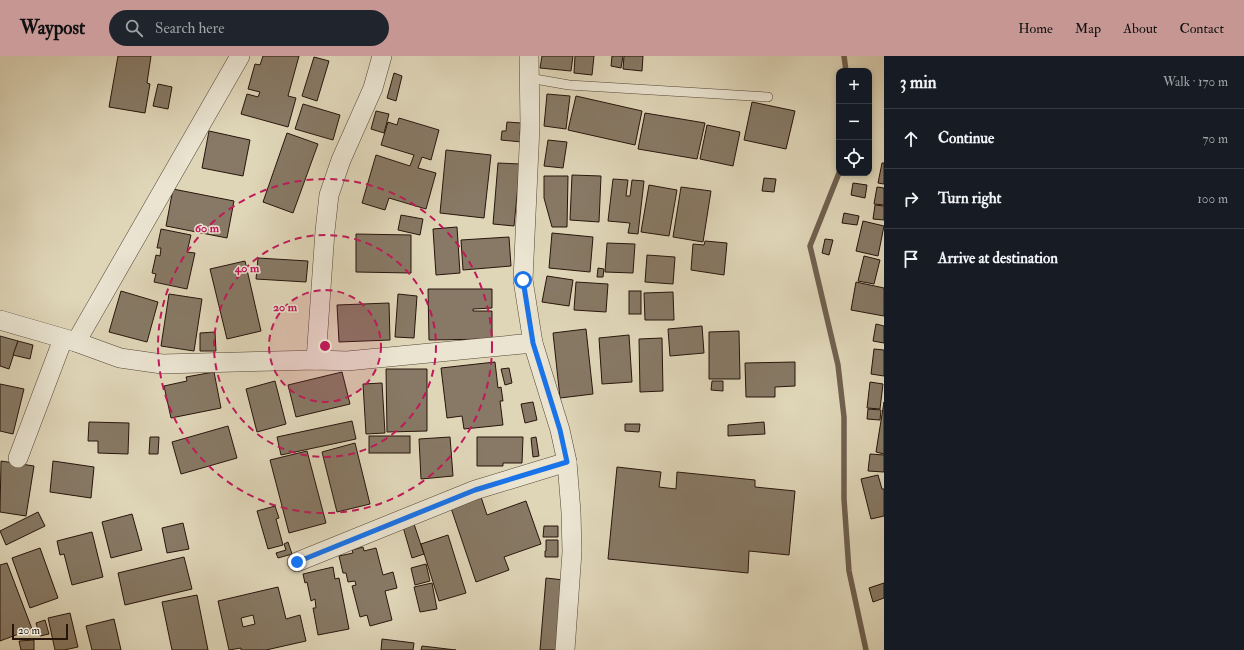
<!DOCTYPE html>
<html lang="en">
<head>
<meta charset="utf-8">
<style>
	:root { --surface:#171b24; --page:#20242c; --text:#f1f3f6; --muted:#9ea1a6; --line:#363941; --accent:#c59692 }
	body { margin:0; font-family:"IM FELL Double Pica",serif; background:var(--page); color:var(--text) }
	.controls { position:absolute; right:12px; top:12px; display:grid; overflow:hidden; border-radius:8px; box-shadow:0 2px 6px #0003 }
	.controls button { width:36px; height:36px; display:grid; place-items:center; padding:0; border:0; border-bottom:1px solid var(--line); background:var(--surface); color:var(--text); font:20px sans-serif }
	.scale { position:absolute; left:12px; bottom:10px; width:56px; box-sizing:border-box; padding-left:4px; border:2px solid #27150c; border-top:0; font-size:11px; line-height:14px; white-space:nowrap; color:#27150c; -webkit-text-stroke:3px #eae4d1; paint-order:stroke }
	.stop { position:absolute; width:12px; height:12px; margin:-9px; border:3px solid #1a73e8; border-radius:50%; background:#fff }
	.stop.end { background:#1a73e8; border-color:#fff; box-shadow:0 1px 4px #0008 }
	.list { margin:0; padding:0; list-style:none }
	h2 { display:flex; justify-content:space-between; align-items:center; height:52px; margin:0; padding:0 16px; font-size:17px }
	h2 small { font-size:13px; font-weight:400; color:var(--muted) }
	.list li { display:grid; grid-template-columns:26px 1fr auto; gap:12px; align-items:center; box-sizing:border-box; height:60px; padding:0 16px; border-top:1px solid var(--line) }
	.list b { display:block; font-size:15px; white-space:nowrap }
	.list em { font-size:13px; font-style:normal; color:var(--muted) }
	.icon { flex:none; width:22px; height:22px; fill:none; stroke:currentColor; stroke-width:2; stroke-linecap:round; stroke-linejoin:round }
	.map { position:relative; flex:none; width:884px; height:594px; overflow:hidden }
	header { display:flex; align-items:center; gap:24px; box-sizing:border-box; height:56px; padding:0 20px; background:var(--accent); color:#111 }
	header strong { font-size:19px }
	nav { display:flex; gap:22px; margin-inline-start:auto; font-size:14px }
	.search { width:280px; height:36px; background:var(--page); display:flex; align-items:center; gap:10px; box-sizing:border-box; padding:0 14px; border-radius:22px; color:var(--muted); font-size:15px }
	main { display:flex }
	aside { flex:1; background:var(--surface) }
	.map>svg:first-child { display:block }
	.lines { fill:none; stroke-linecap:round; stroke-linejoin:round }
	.stream { stroke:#706150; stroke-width:5.5 }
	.building { fill:#877965; stroke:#27150c; fill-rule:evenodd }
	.lane-casing { stroke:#554537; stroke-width:10 }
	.street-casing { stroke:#554537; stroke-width:20 }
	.lane { stroke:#eae4d1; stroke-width:9 }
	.street { stroke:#eae4d1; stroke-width:19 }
	.route { stroke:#1a73e8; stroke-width:5 }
	.ring { fill:none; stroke:#c2185b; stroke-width:2; stroke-dasharray:7 5 }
	.centre { fill:#c2185b; stroke:#eae4d1; stroke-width:2 }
	.ring-label { font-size:12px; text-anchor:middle; font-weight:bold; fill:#c2185b; stroke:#eae4d1; stroke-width:3; stroke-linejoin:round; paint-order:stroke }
</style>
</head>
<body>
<header>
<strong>Waypost</strong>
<div class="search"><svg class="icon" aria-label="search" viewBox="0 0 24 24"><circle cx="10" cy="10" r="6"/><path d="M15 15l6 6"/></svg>Search here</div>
<nav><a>Home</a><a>Map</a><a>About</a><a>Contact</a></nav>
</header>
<main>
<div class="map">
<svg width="884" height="594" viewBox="0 0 884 594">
	<rect width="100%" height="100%" fill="#dfd6b8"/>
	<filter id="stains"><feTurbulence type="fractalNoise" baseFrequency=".005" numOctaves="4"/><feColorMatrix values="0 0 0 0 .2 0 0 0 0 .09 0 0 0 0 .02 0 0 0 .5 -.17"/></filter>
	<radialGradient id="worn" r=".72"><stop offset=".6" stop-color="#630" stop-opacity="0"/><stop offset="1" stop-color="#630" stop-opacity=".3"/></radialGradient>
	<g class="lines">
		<g class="stream">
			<path d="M844 0 846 15"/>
			<path d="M839 117 810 190 838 309 844 361V443L849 515 866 594"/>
		</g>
	</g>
	<g class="building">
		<path d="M118 0H151L147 27 150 28 145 57 109 51Z"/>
		<path d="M263 0H299L288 40 296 42 288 71 241 58 247 38 258 41 260 36 248 33 255 8 260 9Z"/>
		<path d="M542 0H573L571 15 540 12Z"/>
		<path d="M575 0H594L592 19 574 17Z"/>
		<path d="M612 0H623L621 12 611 10Z"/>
		<path d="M624 0H643L642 15 623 13Z"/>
		<path d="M314 1 329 5 317 45 302 40Z"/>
		<path d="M394 17 402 20 396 45 387 42Z"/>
		<path d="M158 28 172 31 168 53 153 50Z"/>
		<path d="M547 38 570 40 566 73 544 70Z"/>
		<path d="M576 40 642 55 635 89 568 74Z"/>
		<path d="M752 46 795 55 786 93 744 84Z"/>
		<path d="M303 48 340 59 333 84 295 73Z"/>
		<path d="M376 55 389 58 384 77 371 73Z"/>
		<path d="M645 57 705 67 697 103 638 93Z"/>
		<path d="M399 62 439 74 431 104 422 101 418 112 436 117 426 153 389 142 385 154 362 147 376 99 410 110 414 99 381 89 388 66 397 69Z"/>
		<path d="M507 66 521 67 520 79H523L522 86 501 84 502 75H506Z"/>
		<path d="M707 69 740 76 733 110 700 103Z"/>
		<path d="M209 75 250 84 243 120 202 112Z"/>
		<path d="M287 77 318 88 293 157 263 146Z"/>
		<path d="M548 84 567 86 563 112 544 110Z"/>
		<path d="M446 94 491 99 484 162 440 157Z"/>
		<path d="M498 107 520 108 514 170 493 168Z"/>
		<path d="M882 107H884V128L878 127Z"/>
		<path d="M572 119 601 120 599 166 570 164Z"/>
		<path d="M544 120H568L567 171H552L544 142Z"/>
		<path d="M764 122 776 123 774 136 762 135Z"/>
		<path d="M613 123 628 124 626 140H630L632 124 644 125 638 178 628 177 630 167 608 165Z"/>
		<path d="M853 127 867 129 865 142 851 139Z"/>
		<path d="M649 129 677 134 669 180 641 176Z"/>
		<path d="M681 131 711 135 703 186 673 181Z"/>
		<path d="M877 131 884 132V149L874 148Z"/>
		<path d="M173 133 234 145 227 182 166 170Z"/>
		<path d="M875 149 884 150V164L873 163Z"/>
		<path d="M844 157 859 160 857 169 842 167Z"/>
		<path d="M401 159 423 163 420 179 398 174Z"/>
		<path d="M863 165 884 170 878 200 856 195Z"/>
		<path d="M457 171 460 217 436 219 433 173Z"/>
		<path d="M161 173 191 179 187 196 195 197 187 233 154 226 156 218 152 217 156 199 160 200 161 192H157Z"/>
		<path d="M552 177 593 181 590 216 549 212Z"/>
		<path d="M356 178 411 179V217L356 216Z"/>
		<path d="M509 181 511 210 463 214 461 184Z"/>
		<path d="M825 183 833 184 829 199 822 197Z"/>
		<path d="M705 185 727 187 724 219 691 214 693 188 704 189Z"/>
		<path d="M607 187 635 188 633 217 605 216Z"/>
		<path d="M647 199 675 201 673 228 645 226Z"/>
		<path d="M864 200 880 204 874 228 858 225Z"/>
		<path d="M258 202 308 205 306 226 256 223Z"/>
		<path d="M245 205 261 275 227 283 210 213Z"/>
		<path d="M598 212 604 213 603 221H597Z"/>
		<path d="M547 220 573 224 569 250 542 246Z"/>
		<path d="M576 226 608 228 606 256 574 254Z"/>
		<path d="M856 226 884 232V260L851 254Z"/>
		<path d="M428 233H492V252L473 253V255H492V283L429 284Z"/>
		<path d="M121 235 158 246 147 286 109 276Z"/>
		<rect x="629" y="235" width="12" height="23"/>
		<path d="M673 236 674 264H645L644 237Z"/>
		<path d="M169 238 202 243 194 295 161 290Z"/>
		<path d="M398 238 417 240 414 282 395 281Z"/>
		<path d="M389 247 390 284 339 286 337 249Z"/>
		<path d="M876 268 884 270V287L873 285Z"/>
		<path d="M702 270 704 297 670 300 668 273Z"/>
		<path d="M586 273 593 338 560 342 553 277Z"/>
		<path d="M739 275 740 323H709V276Z"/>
		<path d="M215 276 216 295H200V277Z"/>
		<path d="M629 279 632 326 602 328 599 282Z"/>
		<path d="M0 280 18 285 9 313 0 310Z"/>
		<path d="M662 282 663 335 640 336 639 283Z"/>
		<path d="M18 285 33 289 30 303 13 299Z"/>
		<path d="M874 293 884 294V320L871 318Z"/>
		<path d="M495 306 498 332 501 331 503 345H500L503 369 464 373 462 360 447 362 441 312Z"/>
		<path d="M795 306V330L775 331V341H746L745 307Z"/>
		<path d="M509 312 512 327 505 329 501 313Z"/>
		<path d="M386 313H427V375L387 376Z"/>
		<path d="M214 316 221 352 171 362 164 330 187 325 186 321Z"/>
		<path d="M342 316 350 348 296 361 288 329Z"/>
		<path d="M275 325 286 368 257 376 246 333Z"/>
		<path d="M712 325H723V335L711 334Z"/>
		<path d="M870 326 883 328 880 353 867 352Z"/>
		<path d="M382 327 385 377 366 378 363 328Z"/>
		<path d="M0 328 24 333 13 378 0 375Z"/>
		<path d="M533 346 537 364 525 367 521 348Z"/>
		<path d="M884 346V398L876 396Z"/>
		<path d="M868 353 881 354 880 364 867 363Z"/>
		<path d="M352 365 356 383 281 399 277 381Z"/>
		<path d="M89 366 129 367 128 398 98 397V385H88Z"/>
		<path d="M764 366 765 378 728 380V369Z"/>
		<path d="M625 368H640L639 376 625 375Z"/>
		<path d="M228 370 237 402 181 418 172 386Z"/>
		<rect x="369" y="380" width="41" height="17"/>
		<path d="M150 381H159L158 398H149Z"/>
		<path d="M450 381 453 420 421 423 419 383Z"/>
		<path d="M477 381H523L522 407H503V410H477Z"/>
		<path d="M536 381 539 400 533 401 531 382Z"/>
		<path d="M355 387 370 448 337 456 322 396Z"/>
		<path d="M307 395 326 467 289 477 270 404Z"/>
		<path d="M870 398 884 399V416L868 415Z"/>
		<path d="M1 405 34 410 26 460 0 456Z"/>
		<path d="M53 405 94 411 91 442 50 436Z"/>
		<path d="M617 411 661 416 659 431 676 433 677 416 755 424V431L795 435 789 499 749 495 748 517 608 503Z"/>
		<path d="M878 419 882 433H884V460L871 463 861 423Z"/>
		<path d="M480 438 487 459 526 445 541 488 504 501 509 514 476 526 450 449Z"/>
		<path d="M275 450 279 462 276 463 283 489 268 493 257 455Z"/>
		<path d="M38 456 45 470 6 489 0 475Z"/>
		<path d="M132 458 142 494 111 502 102 466Z"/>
		<path d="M183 467 189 493 167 497 162 472Z"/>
		<path d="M414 468 424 498 412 502 403 471Z"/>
		<path d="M544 470H558V481H543Z"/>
		<path d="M92 476 103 521 72 529 64 498 60 499 57 485Z"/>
		<path d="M448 479 466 537 439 545 421 488Z"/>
		<path d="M546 484H558V501H545V495H546Z"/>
		<path d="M288 486 292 498 278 502 276 497 286 494 284 488Z"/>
		<path d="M363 491 364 495 376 492 383 519 393 516 397 532 385 535 392 564 370 570 367 559 360 561 352 530 356 529 355 525 348 526 346 517H343L339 500 353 497 352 494Z"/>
		<path d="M40 492 58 542 30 552 12 502Z"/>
		<path d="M184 501 192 533 125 549 118 517Z"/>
		<path d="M7 507 32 573 0 585V509Z"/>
		<path d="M426 508 430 525 415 529 411 512Z"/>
		<path d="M333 511 335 523 339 522 349 573 318 579 313 552H316L315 543 311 545 307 526 305 527 303 518Z"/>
		<path d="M546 522 564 524 558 594H540Z"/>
		<path d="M432 527 437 553 420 556 414 531Z"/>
		<path d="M884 527V542L873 546 869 532Z"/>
		<path d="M278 531 286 563 300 559 306 585 266 594H241V592L229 594 218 545ZM253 559 255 568 243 571 241 562Z"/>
		<path d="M197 539 208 594H172L162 546Z"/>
		<path d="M70 557 78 591 64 594H55L48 562Z"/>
		<path d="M114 563 121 594H92L86 570Z"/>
		<path d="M45 564 49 578 40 580 36 567Z"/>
		<path d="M382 583 414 587 413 594H381Z"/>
		<path d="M34 584V594H21L19 585Z"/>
		<path d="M422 590 456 594H421Z"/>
	</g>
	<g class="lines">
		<defs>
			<path id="lane" d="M529 22 569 29 768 41"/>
			<g id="street">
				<path d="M529 0 530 70 523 224 533 287 560 374 567 406 571 456 572 496 565 594"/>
				<path d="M0 264 76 286 120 302 162 308 316 304 347 305 533 287"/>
				<path d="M76 286 240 0"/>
				<path d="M316 304 325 175 329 139 341 104 373 32 382 0"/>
				<path d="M18 402 63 283"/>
				<path d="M297 506 475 434 567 406"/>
			</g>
		</defs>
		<use href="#lane" class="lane-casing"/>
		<use href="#street" class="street-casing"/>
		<use href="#lane" class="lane"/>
		<use href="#street" class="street"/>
	</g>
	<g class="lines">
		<path class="route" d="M297 506 475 434 567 406 560 374 533 287 523 224"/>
	</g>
	<circle cx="325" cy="290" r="56" fill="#c2185b" fill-opacity=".12"/>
	<g class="ring">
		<circle cx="325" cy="290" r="56"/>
		<circle cx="325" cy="290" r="111"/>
		<circle cx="325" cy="290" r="167"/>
	</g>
	<circle cx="325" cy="290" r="6" class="centre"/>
	<g class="ring-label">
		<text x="207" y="176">60 m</text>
		<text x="247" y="216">40 m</text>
		<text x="285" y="255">20 m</text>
	</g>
	<rect width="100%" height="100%" filter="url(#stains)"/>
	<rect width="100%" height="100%" fill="url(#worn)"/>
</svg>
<div class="controls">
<button>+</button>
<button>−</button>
<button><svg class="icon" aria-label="locate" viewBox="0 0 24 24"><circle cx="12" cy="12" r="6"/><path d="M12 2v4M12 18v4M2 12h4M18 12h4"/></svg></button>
</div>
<div class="scale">20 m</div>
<div class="stop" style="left:523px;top:224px"></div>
<div class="stop end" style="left:297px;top:506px"></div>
</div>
<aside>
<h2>3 min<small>Walk · 170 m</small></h2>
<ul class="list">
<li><svg class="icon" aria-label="ahead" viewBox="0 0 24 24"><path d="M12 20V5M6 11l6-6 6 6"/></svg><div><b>Continue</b></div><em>70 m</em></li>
<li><svg class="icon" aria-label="right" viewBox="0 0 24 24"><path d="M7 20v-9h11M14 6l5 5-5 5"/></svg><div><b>Turn right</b></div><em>100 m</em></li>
<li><svg class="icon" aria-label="arrive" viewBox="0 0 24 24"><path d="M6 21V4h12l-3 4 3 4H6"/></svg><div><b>Arrive at destination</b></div></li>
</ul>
</aside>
</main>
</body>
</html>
